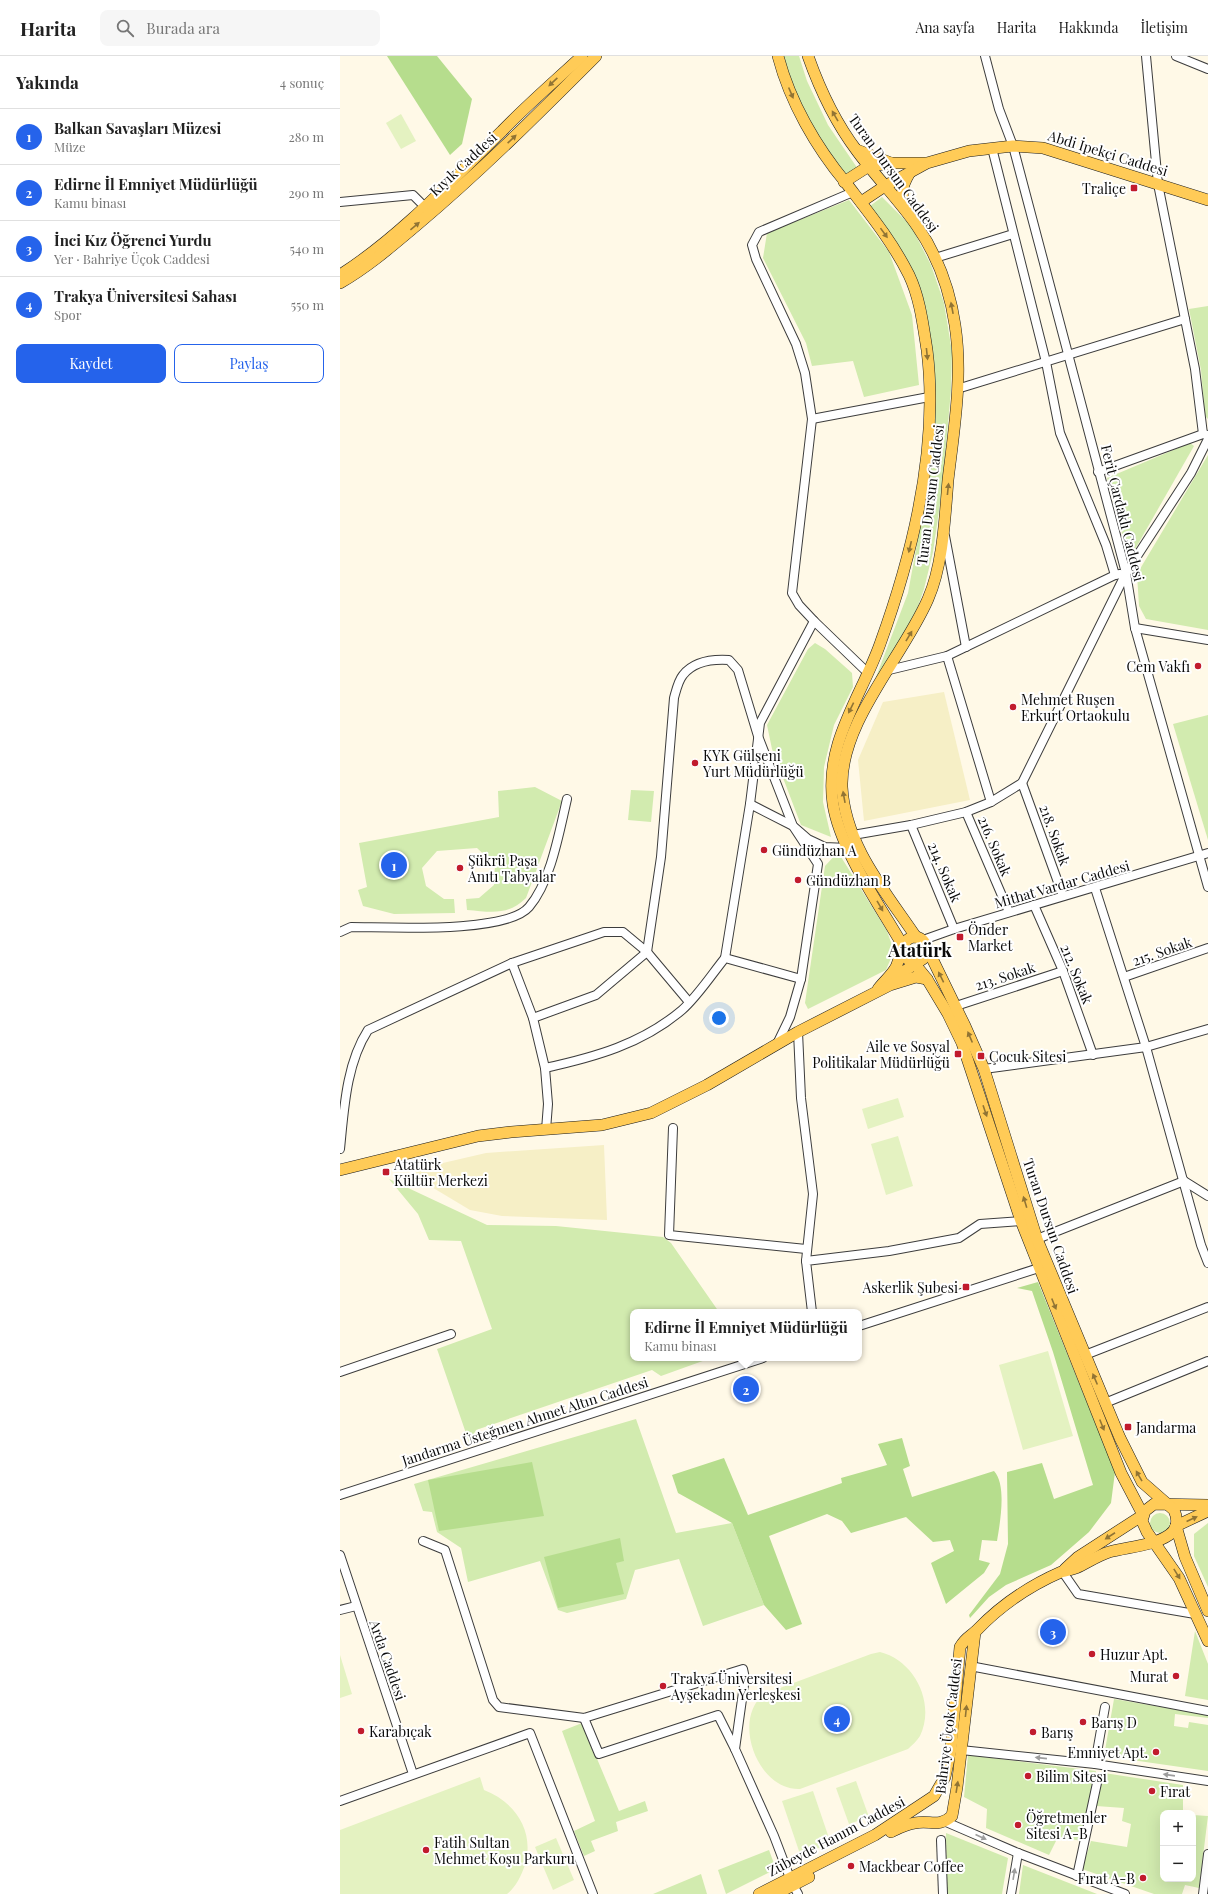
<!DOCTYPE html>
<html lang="tr">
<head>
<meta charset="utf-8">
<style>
	:root { --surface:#fff; --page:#f6f6f6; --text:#222; --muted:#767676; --line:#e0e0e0; --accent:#2563eb }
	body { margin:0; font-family:"Playfair Display",serif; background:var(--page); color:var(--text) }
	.controls { position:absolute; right:12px; bottom:12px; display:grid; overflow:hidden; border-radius:8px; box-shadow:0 4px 16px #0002 }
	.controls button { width:36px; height:36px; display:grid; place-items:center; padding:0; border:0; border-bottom:1px solid var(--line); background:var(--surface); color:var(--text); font:20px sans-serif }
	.you { position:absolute; left:379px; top:962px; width:14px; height:14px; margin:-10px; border:3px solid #fff; border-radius:50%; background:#1a73e8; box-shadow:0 0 0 6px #1a73e833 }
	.badge { display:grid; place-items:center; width:26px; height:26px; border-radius:50%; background:var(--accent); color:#fff; font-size:13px; font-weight:700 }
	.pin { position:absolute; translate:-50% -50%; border:2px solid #fff; box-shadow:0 1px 4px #0006 }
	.popup { position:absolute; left:290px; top:1253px; width:232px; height:52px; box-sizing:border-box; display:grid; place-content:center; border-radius:8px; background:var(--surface); filter:drop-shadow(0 1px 3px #0005); font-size:13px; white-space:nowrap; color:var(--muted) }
	.popup b { font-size:15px; color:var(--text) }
	.popup::after { content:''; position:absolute; left:50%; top:100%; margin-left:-8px; border:8px solid transparent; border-top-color:var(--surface) }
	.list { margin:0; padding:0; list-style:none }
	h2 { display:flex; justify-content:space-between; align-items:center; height:52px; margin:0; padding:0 16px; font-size:17px }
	h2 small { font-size:13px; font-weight:400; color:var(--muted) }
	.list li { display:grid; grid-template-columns:26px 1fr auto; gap:12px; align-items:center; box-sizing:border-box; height:56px; padding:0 16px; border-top:1px solid var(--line) }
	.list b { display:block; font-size:15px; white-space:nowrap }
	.list p { margin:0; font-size:13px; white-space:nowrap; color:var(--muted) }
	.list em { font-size:13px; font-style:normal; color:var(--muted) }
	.actions { display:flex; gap:8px; padding:12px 16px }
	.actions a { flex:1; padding:9px 0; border:1px solid var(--accent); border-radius:8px; text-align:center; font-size:14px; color:var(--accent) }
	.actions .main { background:var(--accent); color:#fff }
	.icon { flex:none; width:22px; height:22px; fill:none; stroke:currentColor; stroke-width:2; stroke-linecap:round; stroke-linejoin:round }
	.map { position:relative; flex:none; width:868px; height:1838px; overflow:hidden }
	header { display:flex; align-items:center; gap:24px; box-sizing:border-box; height:56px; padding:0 20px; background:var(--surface); border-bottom:1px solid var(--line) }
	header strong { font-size:19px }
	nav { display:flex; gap:22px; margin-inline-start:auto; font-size:14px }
	.search { width:280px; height:36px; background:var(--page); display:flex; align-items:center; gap:10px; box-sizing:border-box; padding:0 14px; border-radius:8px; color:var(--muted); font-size:15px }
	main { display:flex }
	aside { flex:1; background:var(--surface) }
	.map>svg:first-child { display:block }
	.farmland { fill:#f6efc6 }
	.green { fill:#d2ebaf }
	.forest { fill:#b6dd8d }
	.pitch { fill:#e4f2c1 }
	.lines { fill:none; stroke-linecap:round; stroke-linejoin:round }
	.minor-casing { stroke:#3d3d3d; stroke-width:10 }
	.major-casing { stroke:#1b1b1b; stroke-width:12 }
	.minor { stroke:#fff; stroke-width:8 }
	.major { stroke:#ffcb57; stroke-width:11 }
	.oneway { fill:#917434 }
	.oneway2 { fill:#9d9d9d }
	.poi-dot { fill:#c11b2d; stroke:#fff; stroke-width:1.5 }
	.labels { text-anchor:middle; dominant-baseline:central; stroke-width:4; stroke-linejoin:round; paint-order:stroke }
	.street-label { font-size:14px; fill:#0a0a0a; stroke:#fff }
	.poi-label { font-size:14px; fill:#0a0a0a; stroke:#fff; text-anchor:start }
	.district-label { font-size:18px; font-weight:bold; fill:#0a0a0a; stroke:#fff }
</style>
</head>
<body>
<header>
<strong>Harita</strong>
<div class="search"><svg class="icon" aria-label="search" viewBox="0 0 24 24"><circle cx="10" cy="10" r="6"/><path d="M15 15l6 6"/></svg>Burada ara</div>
<nav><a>Ana sayfa</a><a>Harita</a><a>Hakkında</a><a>İletişim</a></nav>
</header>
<main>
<aside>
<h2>Yakında<small>4 sonuç</small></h2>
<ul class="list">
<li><span class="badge">1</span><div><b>Balkan Savaşları Müzesi</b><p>Müze</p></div><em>280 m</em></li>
<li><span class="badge">2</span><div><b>Edirne İl Emniyet Müdürlüğü</b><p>Kamu binası</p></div><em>290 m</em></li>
<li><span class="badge">3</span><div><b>İnci Kız Öğrenci Yurdu</b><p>Yer · Bahriye Üçok Caddesi</p></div><em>540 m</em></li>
<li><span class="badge">4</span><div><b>Trakya Üniversitesi Sahası</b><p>Spor</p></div><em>550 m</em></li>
</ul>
<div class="actions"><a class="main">Kaydet</a><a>Paylaş</a></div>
</aside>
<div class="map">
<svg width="868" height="1838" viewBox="0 0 868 1838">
	<rect width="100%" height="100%" fill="#fff9e7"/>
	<g class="farmland">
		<path d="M604 636 630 744 524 765 518 704 543 646Z"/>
		<path d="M264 1089 267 1164 162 1160 130 1154 75 1121 77 1113 146 1097Z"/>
	</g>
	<g class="green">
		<path d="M442 0H459L467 25 488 69 518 113 504 121 457 44Z"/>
		<path d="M542 141 571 170 591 209 604 247 612 296 611 334 602 434 593 496 584 533 576 556 539 621H536L568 537 587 433 592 383 579 232 559 190 530 150Z"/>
		<path d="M509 144 549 196 572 259 579 329 524 341 513 305 472 310 466 287 423 202 427 177Z"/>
		<path d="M868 250V363L865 360 861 314 849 253Z"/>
		<path d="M850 387 854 390 794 495 786 492 767 422Z"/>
		<path d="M868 399V574L806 563 799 550 797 518Z"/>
		<path d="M475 587 485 593 512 617 513 631 494 669 484 711 483 746 491 781 461 769 432 693 427 669 468 593Z"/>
		<path d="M868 659V784L833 668Z"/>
		<path d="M195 731 222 745 186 842C168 860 151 856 127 854L126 843 139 842 154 829 155 809 137 792 97 795 82 812 86 830 104 843H114L115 857 54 858 23 850 18 834 27 831 19 787 159 761 158 735Z"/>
		<path d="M291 734 314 735 311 766 288 764Z"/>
		<path d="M498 796 547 875 554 895 546 914 468 953 465 947 485 810Z"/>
		<path d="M49 1123 147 1169 216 1170 323 1181 331 1187 379 1256H293V1302H371L321 1320 312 1314 136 1374 129 1386 97 1293 152 1273 121 1185 89 1184 78 1158Z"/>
		<path d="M296 1363 336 1477 392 1467 424 1549 363 1570 339 1503 295 1514 286 1543 227 1557 218 1554 200 1505 128 1526 121 1492 97 1476 92 1456 83 1455 74 1428Z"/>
		<circle cx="820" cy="1467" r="10"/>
		<path d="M868 1467V1531L854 1500V1478Z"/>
		<path d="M855 1575 868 1608V1644L845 1640Z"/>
		<path d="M774 1643 868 1659V1662L835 1658 834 1670 848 1672 849 1666 868 1669V1715L764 1700Z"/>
		<path d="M242 1667 279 1755 305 1745 308 1755 276 1766 278 1775 251 1785 255 1795 244 1800 234 1775 255 1765 222 1675Z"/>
		<path d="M628 1699 756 1715 742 1785 718 1781 709 1799 646 1772 647 1753 624 1741Z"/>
		<path d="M764 1717 843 1729V1757H823V1823H853V1759L868 1760 859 1832 845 1829 842 1838H814L742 1813 751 1785 787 1791 791 1768 782 1765 784 1752 756 1750Z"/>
		<path d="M606 1777 668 1802 662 1838H607Z"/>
		<path d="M429 1794 436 1813 386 1838 378 1814Z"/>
		<path d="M683 1809 757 1838H679Z"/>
		<path d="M361 1818 367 1838H313Z"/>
	</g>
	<g class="forest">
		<path d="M47 0H97L132 43 122 88 110 99Z"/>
		<path d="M698 1226 775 1416 771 1447 749 1476 711 1509 666 1529 649 1541 630 1562 629 1559 660 1518 668 1488 667 1416 702 1407 714 1443 753 1429 713 1296 692 1235 677 1232Z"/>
		<path d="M562 1382 570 1410 563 1413 572 1441 654 1415C667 1429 660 1467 657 1485L642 1484 639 1504 650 1507 644 1517 606 1548 591 1507 614 1495 610 1484 593 1486 566 1461 511 1477 502 1465 487 1458 429 1480 462 1568 446 1574 424 1549 392 1467 338 1437 332 1419 384 1402 408 1459 502 1427 501 1422 547 1409 538 1388Z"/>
		<path d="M192 1406 204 1460 99 1475 88 1424Z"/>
		<path d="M280 1482 284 1505 276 1507 284 1538 218 1552 204 1501Z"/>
	</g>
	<g class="pitch">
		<path d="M61 58 76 85 61 93 46 67Z"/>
		<path d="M558 1042 564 1061 528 1073 522 1053Z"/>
		<path d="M558 1080 573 1130 546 1139 531 1088Z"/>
		<path d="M708 1295 733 1380 683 1394 659 1309Z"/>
		<path d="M540 1596C574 1604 596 1647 580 1680 577 1685 572 1689 568 1693L460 1733C418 1735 391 1664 424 1638L531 1598Z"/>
		<path d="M0 1599 12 1638 0 1642Z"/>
		<path d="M140 1721 144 1734C175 1746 195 1775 185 1809 181 1820 176 1831 167 1838H0V1774Z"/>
		<path d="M516 1725 529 1761 509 1768 496 1732Z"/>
		<path d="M473 1735 491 1788 460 1798 442 1745Z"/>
		<path d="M216 1782 234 1824 213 1834 195 1791Z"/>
	</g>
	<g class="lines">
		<defs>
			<g id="minor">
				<path d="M645 0 659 53 673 90 786 517 795 572 868 831"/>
				<path d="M806 0 818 128 855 313 863 378"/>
				<path d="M836 0 868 13"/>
				<path d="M652 92 706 306 720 377 766 489 775 519"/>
				<path d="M0 146 73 139 85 151"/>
				<path d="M595 202 673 178"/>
				<path d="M617 333 845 263"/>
				<path d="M472 363 589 341"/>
				<path d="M758 416 863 378 867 379"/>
				<path d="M605 480 626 591"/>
				<path d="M474 565 459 549 452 537 472 363 465 317 456 288 416 203 412 189 419 176 513 136"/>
				<path d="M795 572 868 584"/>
				<path d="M607 600 775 519 780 518"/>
				<path d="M549 614 607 600 651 746"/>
				<path d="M682 727 723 840"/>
				<path d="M410 748 420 667 474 565 528 617"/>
				<path d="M626 756 669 856"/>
				<path d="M571 769 614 873"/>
				<path d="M513 779 571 769 626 756 651 746 682 727 786 517 851 417 868 383"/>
				<path d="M755 832 806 991 861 1189 868 1207"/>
				<path d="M694 849 723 915 753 999"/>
				<path d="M0 876 11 871C48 871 166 878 189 851 211 825 219 777 227 743"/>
				<path d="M583 884 614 873 868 797"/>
				<path d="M307 896 321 801 334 642C336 635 338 625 343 619 354 605 373 603 389 604L398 614 418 680 453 770 468 783 485 791 507 792"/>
				<path d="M385 902 410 748 453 770 478 808 461 923"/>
				<path d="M172 907 193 962"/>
				<path d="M784 921 868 892"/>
				<path d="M616 950 723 915"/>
				<path d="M458 976 461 1042 473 1138 466 1205"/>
				<path d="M205 1012C255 1001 302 988 342 954 357 941 372 918 385 902L461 923 450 961 437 988"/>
				<path d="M644 1013 806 991 868 973"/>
				<path d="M333 1072 329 1179 466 1193"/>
				<path d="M206 1074 208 1048 205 1012 193 962 256 939 307 896 349 946"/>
				<path d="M0 1093C4 1054 6 1008 28 974L172 907 264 876H283L307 896"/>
				<path d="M844 1125 868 1140"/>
				<path d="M697 1183 844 1125"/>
				<path d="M472 1256 466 1205 549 1195 619 1182 640 1168 681 1165"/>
				<path d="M519 1270 705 1210"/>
				<path d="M745 1299 868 1251"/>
				<path d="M0 1316 111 1278"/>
				<path d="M765 1347 868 1305"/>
				<path d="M0 1439 423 1302"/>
				<path d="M83 1485 105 1494 153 1644 159 1651 244 1662 403 1613 405 1622 395 1693 434 1780 450 1822"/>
				<path d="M0 1499 73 1718"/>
				<path d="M722 1515 738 1538 855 1558"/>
				<path d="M0 1554 16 1550"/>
				<path d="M630 1610 868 1655"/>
				<path d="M244 1662 259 1698 378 1659 395 1693"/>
				<path d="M621 1694 755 1708 868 1725"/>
				<path d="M755 1708 765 1651"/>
				<path d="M0 1745 190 1677 253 1838"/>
				<path d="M606 1766 678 1797 785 1838"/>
				<path d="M601 1784 603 1838"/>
				<path d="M737 1820 757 1727"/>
				<path d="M453 1829 458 1838"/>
				<path d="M671 1838 678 1797"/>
				<path d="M863 1838 868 1798"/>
			</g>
			<g id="major">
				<path d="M438 0C450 46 476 91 506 127 529 157 552 185 569 219 580 242 583 269 587 294 599 390 573 497 540 588 521 641 484 688 493 748 500 793 540 850 563 890L566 902 574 907 587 923 608 958 622 987 681 1165 781 1417 803 1459"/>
				<path d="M468 0C480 34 495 66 517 95 536 121 559 144 577 170 597 199 610 235 615 269 623 321 614 373 608 424 605 461 603 509 588 543 563 601 500 666 502 731 505 789 545 835 576 881"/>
				<path d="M517 94 551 107"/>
				<path d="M504 126 529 110 553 107H585"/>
				<path d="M521 146 545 130 587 107 629 95 673 90 703 92 868 144"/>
				<path d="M566 152C560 139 562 130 569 118"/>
				<path d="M0 219C61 180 111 125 162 75 187 49 215 25 242 0"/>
				<path d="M0 227C28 211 52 190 77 169 140 116 198 58 256 0"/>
				<path d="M538 933C544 925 552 919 556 911 561 901 561 880 576 881 582 882 586 887 587 892L583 903 549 925"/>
				<path d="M0 1114 138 1080 171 1076 262 1069 311 1057 367 1029 458 976 550 929 576 921 587 923"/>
				<path d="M868 1449 814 1448 805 1455 802 1465 807 1476 839 1522 868 1585"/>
				<path d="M836 1470 845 1501 868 1555"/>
				<path d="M836 1470 868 1455"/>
				<path d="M725 1513 738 1501 803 1459"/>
				<path d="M551 1776C559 1772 566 1768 575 1767 591 1764 598 1772 612 1760L617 1731 635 1576"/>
				<path d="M419 1838 535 1779 594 1740 605 1721 611 1693 620 1591C626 1581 630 1581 637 1574 661 1549 689 1530 721 1516 726 1514 731 1514 736 1512 747 1507 757 1500 769 1496 787 1491 813 1490 829 1479 838 1473 838 1463 834 1454L802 1426 780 1382 697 1183 644 1013 625 970 587 892"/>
				<path d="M436 1838 469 1821"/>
			</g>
		</defs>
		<use href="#minor" class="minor-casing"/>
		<use href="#major" class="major-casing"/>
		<use href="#minor" class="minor"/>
		<use href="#major" class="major"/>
	</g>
	<defs><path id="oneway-solid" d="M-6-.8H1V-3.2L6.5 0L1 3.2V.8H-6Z"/></defs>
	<g class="oneway">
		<use href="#oneway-solid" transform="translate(213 26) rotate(137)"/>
		<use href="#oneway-solid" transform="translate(451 37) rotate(67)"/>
		<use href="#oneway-solid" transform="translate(495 60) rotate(-120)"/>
		<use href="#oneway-solid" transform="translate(172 83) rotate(-43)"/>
		<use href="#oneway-solid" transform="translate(75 170) rotate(-40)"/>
		<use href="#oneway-solid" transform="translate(544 177) rotate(54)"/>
		<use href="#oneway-solid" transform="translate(612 252) rotate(-101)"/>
		<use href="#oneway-solid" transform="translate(587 298) rotate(84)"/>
		<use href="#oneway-solid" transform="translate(608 433) rotate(-84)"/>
		<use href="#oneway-solid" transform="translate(570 491) rotate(103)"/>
		<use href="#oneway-solid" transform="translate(569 580) rotate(-59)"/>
		<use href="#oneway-solid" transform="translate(511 652) rotate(116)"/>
		<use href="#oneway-solid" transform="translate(504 741) rotate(-100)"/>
		<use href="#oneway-solid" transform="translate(540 850) rotate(60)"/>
		<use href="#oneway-solid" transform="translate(601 921) rotate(-116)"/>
		<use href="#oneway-solid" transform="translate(630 981) rotate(-113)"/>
		<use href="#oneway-solid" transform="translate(645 1055) rotate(71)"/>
		<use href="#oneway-solid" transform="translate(685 1146) rotate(-107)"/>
		<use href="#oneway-solid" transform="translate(714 1248) rotate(68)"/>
		<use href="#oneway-solid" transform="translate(755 1323) rotate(-113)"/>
		<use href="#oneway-solid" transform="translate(762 1369) rotate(68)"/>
		<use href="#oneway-solid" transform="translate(799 1420) rotate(-120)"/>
		<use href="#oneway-solid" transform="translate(852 1463) rotate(-25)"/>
		<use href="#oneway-solid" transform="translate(770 1480) rotate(147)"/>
		<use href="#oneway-solid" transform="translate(837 1518) rotate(58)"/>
		<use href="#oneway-solid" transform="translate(626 1655) rotate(-84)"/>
		<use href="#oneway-solid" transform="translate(617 1731) rotate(-81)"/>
	</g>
	<g class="oneway2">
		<use href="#oneway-solid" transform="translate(701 1702) rotate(-174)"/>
		<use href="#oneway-solid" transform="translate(829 1719) rotate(-172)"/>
		<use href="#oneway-solid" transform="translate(641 1781) rotate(24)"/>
		<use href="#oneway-solid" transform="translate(674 1818) rotate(-81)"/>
	</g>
	<g class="poi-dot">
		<rect x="790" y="128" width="8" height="8" rx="2"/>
		<circle cx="858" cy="610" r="4"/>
		<circle cx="673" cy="651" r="4"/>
		<circle cx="355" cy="707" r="4"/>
		<circle cx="424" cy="794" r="4"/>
		<circle cx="120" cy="812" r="4"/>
		<circle cx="458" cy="824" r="4"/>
		<rect x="616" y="877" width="8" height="8" rx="2"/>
		<rect x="614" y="994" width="8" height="8" rx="2"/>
		<rect x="637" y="996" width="8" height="8" rx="2"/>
		<rect x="42" y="1112" width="8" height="8" rx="2"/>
		<rect x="622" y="1227" width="8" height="8" rx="2"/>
		<rect x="784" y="1367" width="8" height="8" rx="2"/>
		<circle cx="752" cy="1598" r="4"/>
		<circle cx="836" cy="1620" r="4"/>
		<circle cx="323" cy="1630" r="4"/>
		<circle cx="743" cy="1666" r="4"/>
		<circle cx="21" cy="1675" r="4"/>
		<circle cx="693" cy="1676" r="4"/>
		<circle cx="816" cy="1696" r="4"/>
		<circle cx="688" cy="1720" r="4"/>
		<circle cx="812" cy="1735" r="4"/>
		<circle cx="678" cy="1769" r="4"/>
		<circle cx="86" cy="1794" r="4"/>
		<circle cx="511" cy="1810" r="4"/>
		<circle cx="803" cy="1822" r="4"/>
	</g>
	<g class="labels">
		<g class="street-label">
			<text transform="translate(768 97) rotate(17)">Abdi İpekçi Caddesi</text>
			<text transform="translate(123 108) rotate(-43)">Kıyık Caddesi</text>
			<text transform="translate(554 117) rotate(54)">Turan Dursun Caddesi</text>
			<text transform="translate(590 439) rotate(-83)">Turan Dursun Caddesi</text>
			<text transform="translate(783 457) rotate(76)">Ferit Çardaklı Caddesi</text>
			<text transform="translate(715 779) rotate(70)">218. Sokak</text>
			<text transform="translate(655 790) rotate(67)">216. Sokak</text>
			<text transform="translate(605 816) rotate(67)">214. Sokak</text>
			<text transform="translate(722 828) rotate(-16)">Mithat Vardar Caddesi</text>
			<text transform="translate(822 895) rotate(-19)">215. Sokak</text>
			<text transform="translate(737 918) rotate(68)">212. Sokak</text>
			<text transform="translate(665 920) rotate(-18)">213. Sokak</text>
			<text transform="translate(711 1170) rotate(71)">Turan Dursun Caddesi</text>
			<text transform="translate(185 1365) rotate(-18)">Jandarma Üsteğmen Ahmet Altın Caddesi</text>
			<text transform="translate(48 1604) rotate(71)">Arda Caddesi</text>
			<text transform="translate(608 1670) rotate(-83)">Bahriye Üçok Caddesi</text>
			<text transform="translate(496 1780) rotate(-28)">Zübeyde Hanım Caddesi</text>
		</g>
		<g class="poi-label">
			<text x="786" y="132" text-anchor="end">Traliçe</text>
			<text x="850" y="610" text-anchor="end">Cem Vakfı</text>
			<text x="681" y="643">Mehmet Ruşen<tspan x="681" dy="16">Erkurt Ortaokulu</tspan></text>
			<text x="363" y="699">KYK Gülşeni<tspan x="363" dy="16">Yurt Müdürlüğü</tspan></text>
			<text x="432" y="794">Gündüzhan A</text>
			<text x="128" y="804">Şükrü Paşa<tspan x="128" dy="16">Anıtı Tabyalar</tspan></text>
			<text x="466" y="824">Gündüzhan B</text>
			<text x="628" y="873">Önder<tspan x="628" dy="16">Market</tspan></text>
			<text x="610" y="990" text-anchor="end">Aile ve Sosyal<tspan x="610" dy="16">Politikalar Müdürlüğü</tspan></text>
			<text x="649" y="1000">Çocuk Sitesi</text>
			<text x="54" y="1108">Atatürk<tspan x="54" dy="16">Kültür Merkezi</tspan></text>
			<text x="618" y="1231" text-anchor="end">Askerlik Şubesi</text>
			<text x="796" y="1371">Jandarma</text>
			<text x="760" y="1598">Huzur Apt.</text>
			<text x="828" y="1620" text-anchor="end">Murat</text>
			<text x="331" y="1622">Trakya Üniversitesi<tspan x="331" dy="16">Ayşekadın Yerleşkesi</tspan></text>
			<text x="751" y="1666">Barış D</text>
			<text x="29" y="1675">Karabıçak</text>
			<text x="701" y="1676">Barış</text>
			<text x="808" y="1696" text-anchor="end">Emniyet Apt.</text>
			<text x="696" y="1720">Bilim Sitesi</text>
			<text x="820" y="1735">Fırat</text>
			<text x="686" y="1761">Öğretmenler<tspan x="686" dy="16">Sitesi A-B</tspan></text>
			<text x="94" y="1786">Fatih Sultan<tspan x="94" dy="16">Mehmet Koşu Parkuru</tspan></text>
			<text x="519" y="1810">Mackbear Coffee</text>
			<text x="795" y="1822" text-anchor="end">Fırat A-B</text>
		</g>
		<g class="district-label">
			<text x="580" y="894">Atatürk</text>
		</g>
	</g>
</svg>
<div class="controls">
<button>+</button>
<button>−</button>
</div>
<div class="you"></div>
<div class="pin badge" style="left:54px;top:809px">1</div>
<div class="pin badge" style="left:406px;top:1333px">2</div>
<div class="popup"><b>Edirne İl Emniyet Müdürlüğü</b>Kamu binası</div>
<div class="pin badge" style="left:713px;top:1576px">3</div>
<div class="pin badge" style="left:497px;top:1663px">4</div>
</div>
</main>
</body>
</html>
